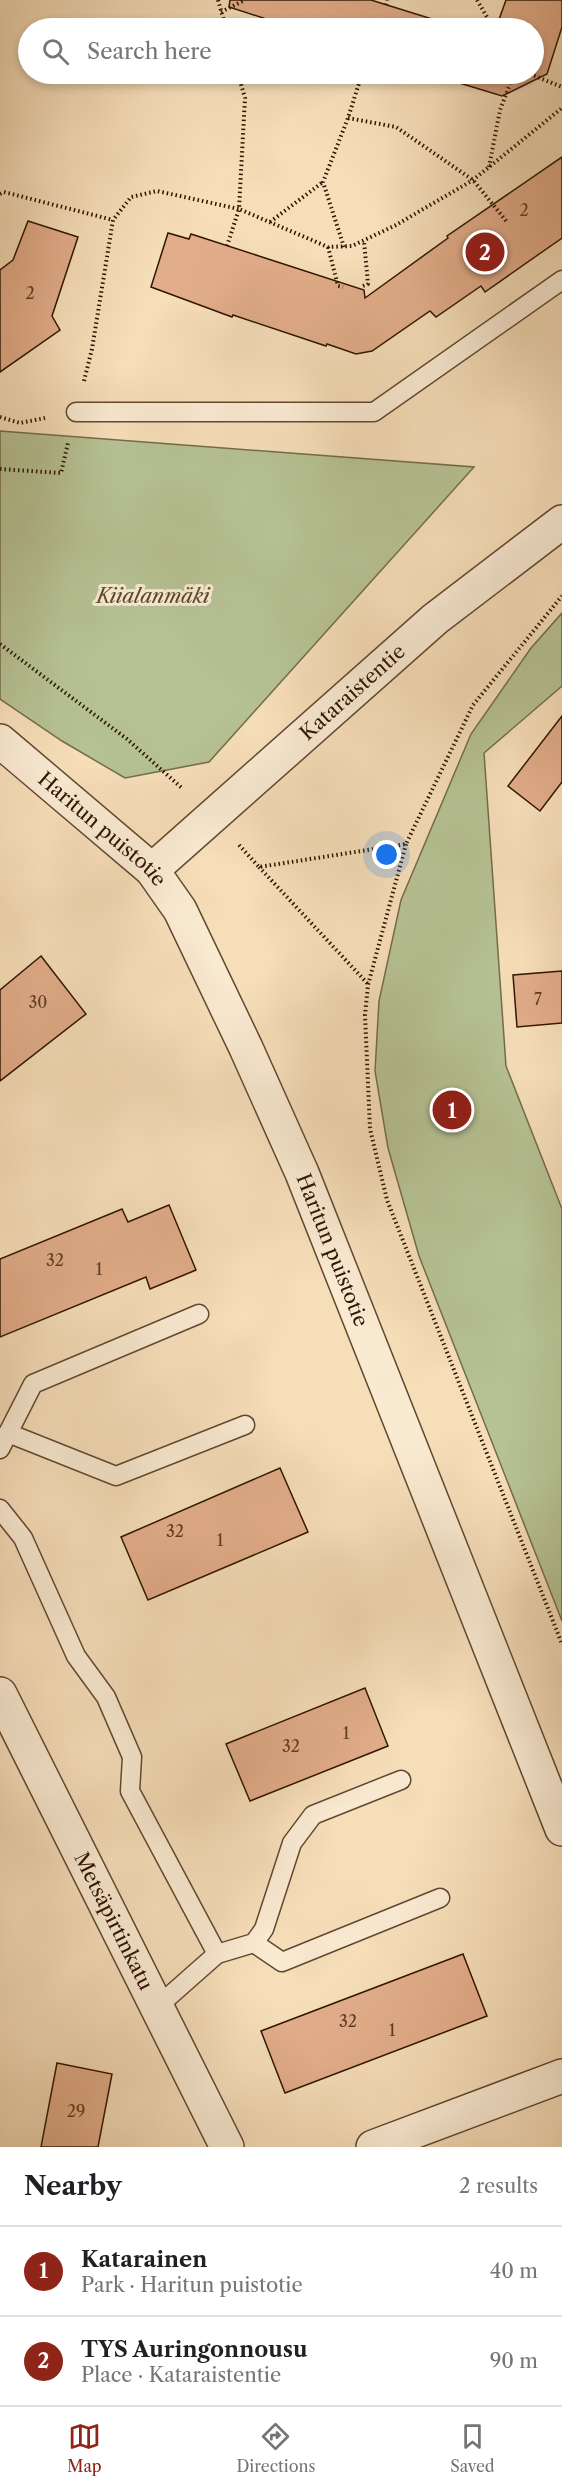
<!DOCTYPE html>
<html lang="en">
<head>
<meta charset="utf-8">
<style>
	:root { --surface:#fff; --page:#f2f2f2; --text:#202124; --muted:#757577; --line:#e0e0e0; --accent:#8f2418 }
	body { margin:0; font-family:"Libre Caslon Text",serif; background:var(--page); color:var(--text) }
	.you { position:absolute; left:387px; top:855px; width:21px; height:21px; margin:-15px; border:4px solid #fff; border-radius:50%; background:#1a73e8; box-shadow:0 0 0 9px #1a73e833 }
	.badge { display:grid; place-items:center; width:39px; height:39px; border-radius:50%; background:var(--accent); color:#fff; font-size:20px; font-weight:700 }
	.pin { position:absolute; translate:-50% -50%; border:3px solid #fff; box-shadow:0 2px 6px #0006 }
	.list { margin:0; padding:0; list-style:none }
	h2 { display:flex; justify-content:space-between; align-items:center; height:78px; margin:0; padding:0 24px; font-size:26px }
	h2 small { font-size:20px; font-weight:400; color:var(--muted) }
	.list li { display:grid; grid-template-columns:39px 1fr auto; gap:18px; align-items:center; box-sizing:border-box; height:90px; padding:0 24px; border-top:2px solid var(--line) }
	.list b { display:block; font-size:22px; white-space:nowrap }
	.list p { margin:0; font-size:20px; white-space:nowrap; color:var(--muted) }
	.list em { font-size:20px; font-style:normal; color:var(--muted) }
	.icon { flex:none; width:33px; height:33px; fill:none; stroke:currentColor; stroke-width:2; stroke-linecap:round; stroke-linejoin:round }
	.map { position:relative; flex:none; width:562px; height:2147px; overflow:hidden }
	.search { position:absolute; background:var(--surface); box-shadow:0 3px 9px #0003; left:18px; right:18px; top:18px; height:66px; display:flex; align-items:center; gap:15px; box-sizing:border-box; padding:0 21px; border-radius:33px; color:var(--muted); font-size:22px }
	.sheet { height:258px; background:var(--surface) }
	nav { display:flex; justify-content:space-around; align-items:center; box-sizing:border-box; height:84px; border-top:2px solid var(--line); background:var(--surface); font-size:16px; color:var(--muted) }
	nav a { display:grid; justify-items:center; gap:3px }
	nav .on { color:var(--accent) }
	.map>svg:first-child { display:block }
	.green { fill:#b6c294; stroke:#736c4c; stroke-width:1.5 }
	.building { fill:#e2ad8a; stroke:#301503; stroke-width:1.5 }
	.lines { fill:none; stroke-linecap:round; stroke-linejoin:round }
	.service-casing { stroke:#624730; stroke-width:21 }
	.minor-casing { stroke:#624730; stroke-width:36 }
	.tertiary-casing { stroke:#624730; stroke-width:36 }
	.path { stroke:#301503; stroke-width:4; stroke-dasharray:1.5 3; stroke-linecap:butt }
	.service { stroke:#f9ead2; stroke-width:18 }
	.minor { stroke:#f9ead2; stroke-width:33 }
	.tertiary { stroke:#f9ead2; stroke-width:33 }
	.labels { text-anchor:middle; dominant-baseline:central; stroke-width:6; stroke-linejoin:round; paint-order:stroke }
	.number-label { font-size:16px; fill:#5c3b25 }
	.park-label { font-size:20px; font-style:italic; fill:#58492e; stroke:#f9ead2 }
	.street-label { font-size:20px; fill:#301503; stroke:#f9ead2 }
</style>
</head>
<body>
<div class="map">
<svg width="562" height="2147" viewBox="0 0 562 2147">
	<rect width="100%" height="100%" fill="#f6deb9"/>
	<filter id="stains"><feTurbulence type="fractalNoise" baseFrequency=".00333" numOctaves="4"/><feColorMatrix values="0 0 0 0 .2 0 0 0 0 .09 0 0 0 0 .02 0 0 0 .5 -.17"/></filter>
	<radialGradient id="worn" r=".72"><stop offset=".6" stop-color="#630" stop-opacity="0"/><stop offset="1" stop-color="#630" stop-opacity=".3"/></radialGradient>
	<g class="green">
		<path d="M0 431 474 467 209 762 125 778 62 741 0 699Z"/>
		<path d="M562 613V686L484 753 506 1066 562 1209V1621L419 1256 388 1148 375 1071 379 1001 401 900 471 734 531 648Z"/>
	</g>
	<g class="building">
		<path d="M230 0H371L461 28H294L229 7Z"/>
		<path d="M506 0H562V27L547 74 502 96 430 74H534V28H496Z"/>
		<path d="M562 157V238L485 292 481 286 436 317 430 311 372 351 356 354 327 344 326 346 233 315 232 317 151 287 168 233 189 239 191 234 364 290 365 298 448 238 447 236Z"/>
		<path d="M28 221 78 237 52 316 60 330 0 372V270L13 260Z"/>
		<path d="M562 716V782L540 811 508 786Z"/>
		<path d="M41 956 86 1014 0 1081V990Z"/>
		<path d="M562 971V1023L517 1027 513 975Z"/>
		<path d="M169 1205 196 1270 150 1289 146 1277 0 1337V1259L122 1209 128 1222Z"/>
		<path d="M280 1468 308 1532 148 1600 121 1537Z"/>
		<path d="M365 1688 388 1746 250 1801 226 1744Z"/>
		<path d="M463 1954 487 2016 285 2093 261 2031Z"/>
		<path d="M57 2063 112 2074 98 2147H41Z"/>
	</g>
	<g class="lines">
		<defs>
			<g id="service">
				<path d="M76 412H374L562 280"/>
				<path d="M8 1433 116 1476 245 1425"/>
				<path d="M0 1449 33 1384 199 1314"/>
				<path d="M0 1509 23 1538 76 1656 106 1697 132 1757 130 1791 217 1954 157 2007"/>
				<path d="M254 1943 282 1962 440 1898"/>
				<path d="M217 1954 254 1943 264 1929 292 1843 313 1815 401 1780"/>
			</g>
			<g id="minor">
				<path id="s1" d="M0 1694 227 2147"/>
				<path d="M373 2147 562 2076"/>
			</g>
			<g id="tertiary">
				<path id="s2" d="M0 741 152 870 180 910 246 1048 302 1173 562 1829"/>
				<path id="s3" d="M152 870 435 619 562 522"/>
			</g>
		</defs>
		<use href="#service" class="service-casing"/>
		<use href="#minor" class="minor-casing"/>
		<use href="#tertiary" class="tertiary-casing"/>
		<g class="path">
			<path d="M218 0 226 28"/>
			<path d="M477 0 491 24"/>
			<path d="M386 5 387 0"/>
			<path d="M221 12 245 0"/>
			<path d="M530 74 562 87"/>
			<path d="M348 118 396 127 473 180 507 222"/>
			<path d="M489 167 500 110 510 84"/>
			<path d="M0 194 4 192 113 220"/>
			<path d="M270 222 323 182"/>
			<path d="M227 246 239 209 328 247 352 246 396 225 473 180 562 108"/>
			<path d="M328 247 338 286 343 287"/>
			<path d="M344 247 323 182 348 118 362 74"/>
			<path d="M363 286 368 284 364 241"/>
			<path d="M84 381 92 349 113 220 131 197 157 191 239 209 245 98 238 74"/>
			<path d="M0 417 20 423 45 418"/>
			<path d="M0 469 61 473 68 443"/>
			<path d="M0 644 127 739 183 789"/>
			<path d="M406 844 368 985 365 1015 370 1129 387 1200 562 1644"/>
			<path d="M239 845 259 867 406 844 473 705 562 596"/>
			<path d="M259 867 368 984"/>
		</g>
		<use href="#service" class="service"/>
		<use href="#minor" class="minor"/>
		<use href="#tertiary" class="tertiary"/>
	</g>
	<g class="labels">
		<g class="number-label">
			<text x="524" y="210">2</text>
			<text x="30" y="293">2</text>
			<text x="538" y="999">7</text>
			<text x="38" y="1002">30</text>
			<text x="55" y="1260">32</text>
			<text x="99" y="1269">1</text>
			<text x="175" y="1531">32</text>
			<text x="220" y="1540">1</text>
			<text x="346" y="1733">1</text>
			<text x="291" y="1746">32</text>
			<text x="348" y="2021">32</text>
			<text x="392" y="2030">1</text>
			<text x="76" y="2111">29</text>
		</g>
		<g class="park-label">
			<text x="153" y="596">Kiialanmäki</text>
		</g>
		<g class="street-label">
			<text stroke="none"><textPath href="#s3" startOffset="268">Kataraistentie</textPath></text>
			<text stroke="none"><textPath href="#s2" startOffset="135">Haritun puistotie</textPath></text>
			<text stroke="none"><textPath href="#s2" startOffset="621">Haritun puistotie</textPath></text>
			<text stroke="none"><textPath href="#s1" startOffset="254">Metsäpirtinkatu</textPath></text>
		</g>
	</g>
	<rect width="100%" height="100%" filter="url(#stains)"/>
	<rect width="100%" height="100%" fill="url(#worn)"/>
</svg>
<div class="you"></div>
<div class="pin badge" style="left:452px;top:1110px">1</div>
<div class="pin badge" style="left:485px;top:252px">2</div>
<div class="search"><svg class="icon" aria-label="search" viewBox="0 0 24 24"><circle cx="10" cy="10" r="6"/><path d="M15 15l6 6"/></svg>Search here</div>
</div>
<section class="sheet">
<h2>Nearby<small>2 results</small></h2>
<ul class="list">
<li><span class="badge">1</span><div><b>Katarainen</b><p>Park · Haritun puistotie</p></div><em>40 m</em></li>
<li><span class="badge">2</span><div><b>TYS Auringonnousu</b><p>Place · Kataraistentie</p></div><em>90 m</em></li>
</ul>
</section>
<nav>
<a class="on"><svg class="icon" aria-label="map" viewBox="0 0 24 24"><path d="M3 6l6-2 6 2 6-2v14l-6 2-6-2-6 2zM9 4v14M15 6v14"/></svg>Map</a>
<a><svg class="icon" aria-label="directions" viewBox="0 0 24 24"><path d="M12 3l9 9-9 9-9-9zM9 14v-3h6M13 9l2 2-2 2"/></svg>Directions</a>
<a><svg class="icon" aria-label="saved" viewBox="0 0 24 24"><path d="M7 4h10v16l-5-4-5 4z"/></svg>Saved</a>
</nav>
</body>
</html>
